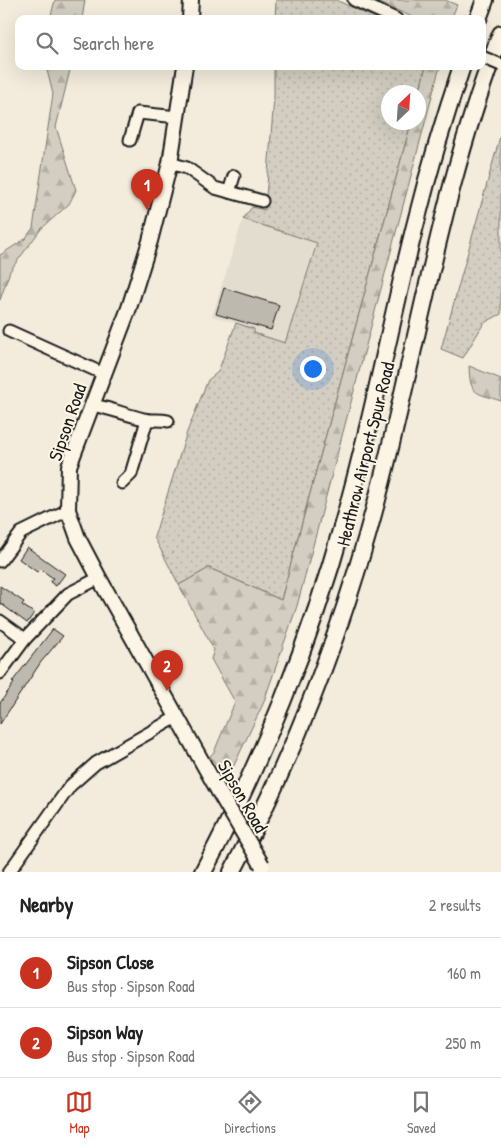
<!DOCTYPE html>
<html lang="en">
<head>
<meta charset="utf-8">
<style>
	:root { --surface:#fff; --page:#f6f6f6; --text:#222; --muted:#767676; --line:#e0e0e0; --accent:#c8321e }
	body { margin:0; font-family:"Patrick Hand",sans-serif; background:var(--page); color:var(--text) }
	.compass { position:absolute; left:381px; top:85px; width:45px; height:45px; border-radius:50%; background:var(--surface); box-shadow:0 5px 20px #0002; rotate:25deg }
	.you { position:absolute; left:312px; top:368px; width:18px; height:18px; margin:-12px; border:4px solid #fff; border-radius:50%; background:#1a73e8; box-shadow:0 0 0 8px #1a73e833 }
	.badge { display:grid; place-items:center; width:32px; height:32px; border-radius:50%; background:var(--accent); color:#fff; font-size:16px; font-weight:700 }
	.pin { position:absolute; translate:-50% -41px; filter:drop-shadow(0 1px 2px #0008) }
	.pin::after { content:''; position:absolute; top:26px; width:18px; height:15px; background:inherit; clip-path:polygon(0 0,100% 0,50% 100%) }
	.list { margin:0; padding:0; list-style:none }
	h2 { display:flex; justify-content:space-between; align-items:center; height:65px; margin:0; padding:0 20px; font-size:21px }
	h2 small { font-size:16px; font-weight:400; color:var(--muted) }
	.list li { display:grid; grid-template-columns:32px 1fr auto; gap:15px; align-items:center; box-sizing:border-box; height:70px; padding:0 20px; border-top:1px solid var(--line) }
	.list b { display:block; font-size:19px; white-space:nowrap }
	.list p { margin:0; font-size:16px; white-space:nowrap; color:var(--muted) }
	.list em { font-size:16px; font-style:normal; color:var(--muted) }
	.icon { flex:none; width:28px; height:28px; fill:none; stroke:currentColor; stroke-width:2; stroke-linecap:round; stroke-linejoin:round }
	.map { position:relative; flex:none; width:501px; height:872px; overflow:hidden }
	.search { position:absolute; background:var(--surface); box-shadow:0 5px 20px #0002; left:15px; right:15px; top:15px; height:55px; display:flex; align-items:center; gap:12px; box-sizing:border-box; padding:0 18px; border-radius:10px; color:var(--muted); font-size:19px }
	.sheet { height:205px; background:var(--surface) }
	nav { display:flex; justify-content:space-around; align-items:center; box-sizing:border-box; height:70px; border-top:1px solid var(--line); background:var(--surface); font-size:14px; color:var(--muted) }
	nav a { display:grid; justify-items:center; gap:2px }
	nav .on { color:var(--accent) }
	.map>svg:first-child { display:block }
	.built { fill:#e3ddcf }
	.grass { fill:url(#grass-dots); stroke:#78756e }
	.forest { fill:url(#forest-firs); stroke:#78756e }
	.building { fill:#beb9ae; stroke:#1c1c1c }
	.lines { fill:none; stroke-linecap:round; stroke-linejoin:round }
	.minor-casing { stroke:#1c1c1c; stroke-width:15 }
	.major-casing { stroke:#1c1c1c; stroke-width:18 }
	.highway-casing { stroke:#1c1c1c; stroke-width:20 }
	.minor { stroke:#fcf5e5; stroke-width:11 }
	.major { stroke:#fcf5e5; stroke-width:14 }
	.highway { stroke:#fcf5e5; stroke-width:16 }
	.minor-bridge-casing { stroke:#1c1c1c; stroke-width:15; stroke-linecap:butt }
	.major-bridge-casing { stroke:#1c1c1c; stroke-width:18; stroke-linecap:butt }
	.minor-bridge { stroke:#fcf5e5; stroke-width:11 }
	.major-bridge { stroke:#fcf5e5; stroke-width:14 }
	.labels { text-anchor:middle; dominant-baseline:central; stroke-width:4; stroke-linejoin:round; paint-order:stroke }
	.street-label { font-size:19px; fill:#1c1c1c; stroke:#fcf5e5 }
</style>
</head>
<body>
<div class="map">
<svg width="501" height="872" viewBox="0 0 501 872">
	<defs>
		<pattern id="grass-dots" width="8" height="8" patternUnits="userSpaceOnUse" patternTransform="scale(1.25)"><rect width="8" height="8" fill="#d3cec1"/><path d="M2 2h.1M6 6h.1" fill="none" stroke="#b5b0a5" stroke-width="1.8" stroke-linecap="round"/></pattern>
		<pattern id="forest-firs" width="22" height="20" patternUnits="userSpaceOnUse" patternTransform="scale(1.25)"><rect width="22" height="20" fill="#d3cec1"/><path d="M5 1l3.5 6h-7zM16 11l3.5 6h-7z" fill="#b5b0a5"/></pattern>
	</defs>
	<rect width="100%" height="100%" fill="#f3ecdd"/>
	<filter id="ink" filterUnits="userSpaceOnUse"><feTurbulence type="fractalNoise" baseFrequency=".02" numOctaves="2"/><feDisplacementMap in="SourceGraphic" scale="10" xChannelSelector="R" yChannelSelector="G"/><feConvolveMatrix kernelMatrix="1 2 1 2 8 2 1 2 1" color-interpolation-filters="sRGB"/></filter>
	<g filter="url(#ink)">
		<path class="built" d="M243 219 316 242 285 343 253 333 254 329 212 316Z"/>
		<g class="grass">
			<path d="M276 0H336L377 19H275Z"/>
			<path d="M274 66H426L419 93 388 92V122L411 123 281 600 209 568 179 585 154 537 187 432 208 380 218 372 236 323 254 329V333L285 343 317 243 243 219 252 207 265 210 274 98Z"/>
			<path d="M501 133V314L484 323 463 358 441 349Z"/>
		</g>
		<g class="forest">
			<path d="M55 0H85L82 19H50Z"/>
			<path d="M373 0H445L457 5 451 19H417Z"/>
			<path d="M46 66H71L56 127 76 190 69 204 41 229 10 271 0 300V255L25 239 33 228 53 94Z"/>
			<path d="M426 66H440L297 606 263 704 227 780 210 756 214 752 235 702 211 659 214 650 179 585 209 568 281 600 411 123 418 122 419 93Z"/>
			<path d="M469 366 501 379V401C475 392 470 396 469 366Z"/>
		</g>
		<g class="building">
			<path d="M224 288 279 305 271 330 216 314Z"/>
			<path d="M27 547 65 574 56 586 50 582 53 578 40 569 37 572 19 559Z"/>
			<path d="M0 586 24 602 22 605 34 613 27 623 0 603Z"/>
			<path d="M53 629 63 636 41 662 0 724V703L14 683 12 682Z"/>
		</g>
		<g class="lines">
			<defs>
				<g id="minor">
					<path d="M354 0 396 19"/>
					<path d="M130 140 138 113 178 117"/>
					<path d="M170 163 187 168 215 188 262 201"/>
					<path d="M229 192 234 176"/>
					<path d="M9 331 104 374"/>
					<path d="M92 405C110 408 126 415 144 419 152 421 160 419 168 421"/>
					<path d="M122 483 131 474 147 420"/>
					<path d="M0 561 21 533 68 510"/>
					<path d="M0 621 25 639"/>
					<path d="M0 673 25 639 68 594 99 578"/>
					<path d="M9 872 70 786 96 763 177 717"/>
				</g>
				<g id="major">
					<path d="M190 19 191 0"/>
					<path d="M185 66 170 163 150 241 129 308 69 466 68 510 78 538 99 578 219 792"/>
				</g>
				<g id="highway">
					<path d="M478 19 485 0"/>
					<path d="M203 872C261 763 311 640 344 520 373 420 391 318 417 218 430 166 445 116 462 66"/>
					<path d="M232 872C295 753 345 623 379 492 419 339 443 181 501 34"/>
				</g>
			</defs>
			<use href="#minor" class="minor-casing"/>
			<use href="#major" class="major-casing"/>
			<use href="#highway" class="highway-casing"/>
			<use href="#minor" class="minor"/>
			<use href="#major" class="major"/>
			<use href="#highway" class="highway"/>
			<defs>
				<path id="minor-bridge" d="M482 57 501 65"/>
				<path id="major-bridge" d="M219 792 262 865"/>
			</defs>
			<use href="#minor-bridge" class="minor-bridge-casing"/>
			<use href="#major-bridge" class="major-bridge-casing"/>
			<use href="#minor-bridge" class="minor-bridge"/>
			<use href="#major-bridge" class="major-bridge"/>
		</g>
	</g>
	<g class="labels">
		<g class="street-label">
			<text transform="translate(67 422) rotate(-71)">Sipson Road</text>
			<text transform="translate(365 454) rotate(-76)">Heathrow Airport Spur Road</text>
			<text transform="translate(243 796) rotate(60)">Sipson Road</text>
		</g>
	</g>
</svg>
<svg class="compass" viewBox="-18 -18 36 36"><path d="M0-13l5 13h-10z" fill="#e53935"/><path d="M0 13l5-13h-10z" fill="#767676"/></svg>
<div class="you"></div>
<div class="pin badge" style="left:147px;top:210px">1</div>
<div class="pin badge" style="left:167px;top:691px">2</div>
<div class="search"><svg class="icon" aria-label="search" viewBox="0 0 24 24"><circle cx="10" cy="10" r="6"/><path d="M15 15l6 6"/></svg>Search here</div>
</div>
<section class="sheet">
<h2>Nearby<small>2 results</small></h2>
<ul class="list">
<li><span class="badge">1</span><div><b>Sipson Close</b><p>Bus stop · Sipson Road</p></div><em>160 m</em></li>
<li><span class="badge">2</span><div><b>Sipson Way</b><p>Bus stop · Sipson Road</p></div><em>250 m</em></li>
</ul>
</section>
<nav>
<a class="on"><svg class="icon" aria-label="map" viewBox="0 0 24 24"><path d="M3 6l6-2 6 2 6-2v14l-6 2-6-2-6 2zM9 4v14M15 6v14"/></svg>Map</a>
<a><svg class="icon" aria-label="directions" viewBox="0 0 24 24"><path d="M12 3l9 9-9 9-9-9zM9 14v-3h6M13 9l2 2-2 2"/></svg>Directions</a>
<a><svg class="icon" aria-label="saved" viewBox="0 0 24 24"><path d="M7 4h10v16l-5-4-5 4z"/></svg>Saved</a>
</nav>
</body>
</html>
